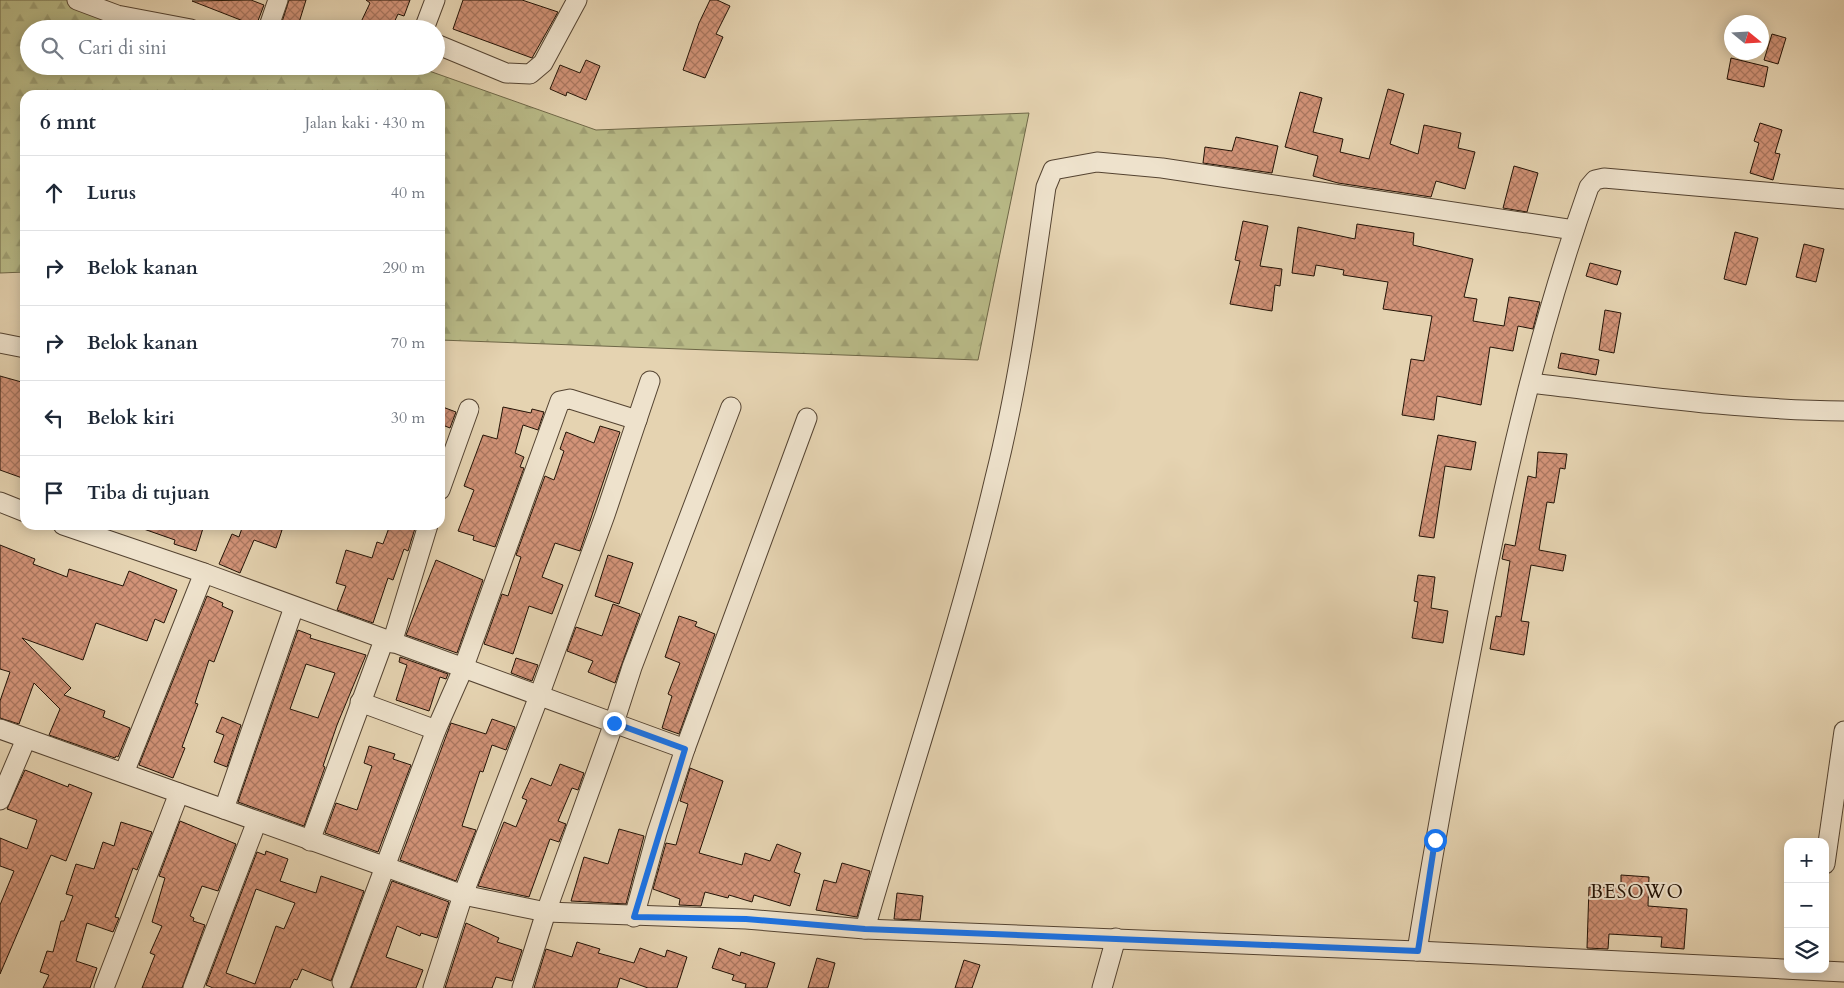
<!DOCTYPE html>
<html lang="id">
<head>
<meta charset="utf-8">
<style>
	:root { --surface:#fff; --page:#f2f2f3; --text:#1f2937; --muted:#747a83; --line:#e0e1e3 }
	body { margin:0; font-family:Cardo,serif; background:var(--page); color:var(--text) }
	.controls { position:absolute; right:15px; bottom:15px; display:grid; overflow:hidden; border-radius:10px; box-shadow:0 2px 12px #0003 }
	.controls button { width:45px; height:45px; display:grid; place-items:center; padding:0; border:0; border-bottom:1px solid var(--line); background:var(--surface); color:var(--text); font:25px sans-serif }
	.compass { position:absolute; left:1724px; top:15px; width:45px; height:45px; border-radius:50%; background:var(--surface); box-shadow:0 2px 12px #0003; rotate:108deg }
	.stop { position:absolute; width:15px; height:15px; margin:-11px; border:4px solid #1a73e8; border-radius:50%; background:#fff }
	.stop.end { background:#1a73e8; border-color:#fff; box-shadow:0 1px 5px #0008 }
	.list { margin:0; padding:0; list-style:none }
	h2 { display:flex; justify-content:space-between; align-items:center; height:65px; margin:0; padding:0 20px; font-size:21px }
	h2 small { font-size:16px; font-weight:400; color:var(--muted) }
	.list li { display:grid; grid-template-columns:32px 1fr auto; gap:15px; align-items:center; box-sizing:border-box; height:75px; padding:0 20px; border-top:1px solid var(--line) }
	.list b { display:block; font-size:19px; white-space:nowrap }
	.list em { font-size:16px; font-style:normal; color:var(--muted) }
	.icon { flex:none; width:28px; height:28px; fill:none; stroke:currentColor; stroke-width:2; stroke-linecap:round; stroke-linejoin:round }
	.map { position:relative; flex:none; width:1844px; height:988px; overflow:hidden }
	.search { position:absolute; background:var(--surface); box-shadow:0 2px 12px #0003; left:20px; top:20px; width:425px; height:55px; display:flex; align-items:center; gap:12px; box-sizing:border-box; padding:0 18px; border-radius:28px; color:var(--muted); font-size:19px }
	.panel { position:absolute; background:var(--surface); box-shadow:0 2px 12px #0003; left:20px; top:90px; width:425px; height:440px; border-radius:15px }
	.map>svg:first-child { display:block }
	.forest { fill:url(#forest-firs); stroke:#6e6747 }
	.building { fill:url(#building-cross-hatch); stroke:#231306; fill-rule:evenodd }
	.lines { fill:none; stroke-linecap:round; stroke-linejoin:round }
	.minor-casing { stroke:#544331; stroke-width:21 }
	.minor { stroke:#eee2cc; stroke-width:19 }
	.route { stroke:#1a73e8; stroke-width:6 }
	.labels { text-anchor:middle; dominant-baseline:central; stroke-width:4; stroke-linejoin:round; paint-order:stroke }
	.quarter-label { font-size:19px; letter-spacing:1px; fill:#231306; stroke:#eee2cc }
</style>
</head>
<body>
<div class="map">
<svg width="1844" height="988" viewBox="0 0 1844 988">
	<defs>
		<pattern id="forest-firs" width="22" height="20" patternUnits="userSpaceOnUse" patternTransform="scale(1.25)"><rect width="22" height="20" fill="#b9bb88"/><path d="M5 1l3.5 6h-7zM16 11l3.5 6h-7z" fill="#9fa074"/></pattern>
		<pattern id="building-cross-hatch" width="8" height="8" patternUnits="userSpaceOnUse" patternTransform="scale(1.25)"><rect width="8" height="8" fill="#d29378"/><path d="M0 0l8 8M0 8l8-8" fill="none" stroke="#aa7760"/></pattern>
	</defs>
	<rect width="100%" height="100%" fill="#e5d3b1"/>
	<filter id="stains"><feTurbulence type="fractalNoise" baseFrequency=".004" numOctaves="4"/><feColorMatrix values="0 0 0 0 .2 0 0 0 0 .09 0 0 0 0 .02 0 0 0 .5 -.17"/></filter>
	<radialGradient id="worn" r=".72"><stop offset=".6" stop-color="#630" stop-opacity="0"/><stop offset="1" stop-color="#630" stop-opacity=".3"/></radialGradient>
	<path class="forest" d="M0 0H94L141 29H29V66H259L299 74 302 66H415L596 130 1029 113 978 360 440 340V95H25V272L0 273Z"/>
	<g class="building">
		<path d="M251 0 264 5 256 26 192 1Z"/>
		<path d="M289 0H306L297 29 281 25Z"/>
		<path d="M366 0H410L404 16 398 14 391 29H377L361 22 370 3Z"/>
		<path d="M463 0H522L558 12 532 58 453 29Z"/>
		<path d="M710 0H717L730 6 716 34 723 37 705 78 683 70 699 23Z"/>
		<path d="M1772 34 1786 38 1778 64 1764 60Z"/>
		<path d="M1731 58 1768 67 1764 87 1727 79Z"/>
		<path d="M586 60 600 66 586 100 567 92 566 96 550 89 560 65 580 73Z"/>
		<path d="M1388 89 1404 94 1390 144 1418 154 1424 125 1461 133 1458 148 1475 152 1465 189 1436 181 1431 197 1338 183 1313 176 1318 156 1285 147 1300 92 1322 98 1313 132 1343 139 1340 152 1369 159Z"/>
		<path d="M1760 123 1782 130 1775 153 1780 154 1773 180 1750 173 1759 143 1754 141Z"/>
		<path d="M1236 137 1278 146 1272 173 1203 163 1205 147 1232 151Z"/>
		<path d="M1514 166 1538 173 1527 212 1503 208Z"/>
		<path d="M1243 221 1268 226 1260 266 1282 269 1280 286 1275 285 1272 311 1230 304 1240 261 1235 260Z"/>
		<path d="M1357 224 1414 233 1413 245 1473 259 1464 297 1477 299 1473 321 1504 326 1509 297 1540 302 1533 329 1518 326 1513 351 1490 347 1481 405 1437 396 1434 420 1402 415 1411 359 1424 361 1432 316 1383 309 1388 282 1343 275 1344 270 1316 265 1314 276 1292 273 1298 227 1355 239Z"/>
		<path d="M1735 232 1758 238 1746 285 1724 279Z"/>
		<path d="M1804 244 1824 249 1816 282 1796 277Z"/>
		<path d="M1590 263 1621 271 1617 285 1586 276Z"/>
		<path d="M1605 310 1621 313 1614 353 1599 350Z"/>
		<path d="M1561 353 1599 360 1596 375 1558 368Z"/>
		<path d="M0 376 25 383V479L0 470Z"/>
		<path d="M440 406 456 412 450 428 440 424Z"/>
		<path d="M503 407 531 413 532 409 544 412 538 430 523 425 515 453 524 457 520 467 524 468 495 547 473 540 474 536 458 531 474 490 464 486 483 435 497 439Z"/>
		<path d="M600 426 620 432 580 551 555 543 542 577 563 585 552 614 529 606 513 654 484 644 502 594 508 596 521 557 516 555 545 476 554 480 564 451 560 449 566 432 594 443Z"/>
		<path d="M1438 435 1476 442 1471 470 1445 466 1434 538 1419 536Z"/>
		<path d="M1538 452 1567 454 1565 469 1560 468 1554 503 1547 502 1539 550 1566 555 1563 571 1531 565 1521 621 1529 622 1524 655 1490 649 1496 616 1501 617 1510 561 1502 559 1505 544 1515 546 1528 476 1536 478Z"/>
		<path d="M138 525H204L196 551 174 544 175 540 138 527Z"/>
		<path d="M243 525H266L282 530 276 548 254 540 240 573 219 564 232 534 239 537Z"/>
		<path d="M390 525H416L408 551 404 549 393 580 388 578 373 623 337 610 346 586 336 583 346 550 372 558 377 542 383 544Z"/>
		<path d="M0 545 35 559 33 564 67 577 69 569 123 586 129 571 177 590 164 623 155 619 147 641 96 623 83 660 22 638 71 688 64 695 105 711 103 717 130 728 118 757 116 756 115 758 49 735 60 709 34 683 19 724 0 718V701L10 672 0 669Z"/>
		<path d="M608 555 633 563 619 604 595 596Z"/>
		<path d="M436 560 483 580 457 653 406 635Z"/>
		<path d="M1418 575 1435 577 1431 608 1448 611 1443 643 1412 638 1418 602 1414 601Z"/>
		<path d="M207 596 223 603 222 606 233 611 214 662 209 660 195 703 198 704 182 747 185 748 173 778 139 765Z"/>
		<path d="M613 604 640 614 615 683 588 672 593 661 567 651 576 627 602 636Z"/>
		<path d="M679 616 697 622 695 626 715 634 679 734 662 728 672 696 668 694 680 663 665 657Z"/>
		<path d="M298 630 311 635 310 638 366 655 337 725 323 766 325 767 304 826 238 802ZM306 664 335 673 318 718 290 709Z"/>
		<path d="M400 657 448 674 446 679 440 677 429 711 396 700 407 665 399 662Z"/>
		<path d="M516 658 538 665 532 681 511 673Z"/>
		<path d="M222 717 241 725 227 767 214 762 224 735 216 732Z"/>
		<path d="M492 719 515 727 506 750 492 745 483 772 480 771 462 826 476 830 456 881 400 860 451 723 486 734Z"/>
		<path d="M369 746 395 754 393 759 411 765 378 852 325 833 336 803 357 810 372 766 364 763Z"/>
		<path d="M560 764 584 773 578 790 572 788 558 821 566 824 559 842 550 839 529 897 478 886 504 822 516 827 527 800 522 798 531 778 551 786Z"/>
		<path d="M690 768 723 781 699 853 742 865 745 853 770 861 777 844 801 853 794 872 800 874 790 906 754 895 752 902 729 895 728 898 705 892 701 906 679 905 680 899 653 889 666 843 676 845 688 804 680 801Z"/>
		<path d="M25 770 68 787 69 784 92 793 66 861 51 855 0 974V905L14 871 0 866V838L27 849 37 820 7 809Z"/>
		<path d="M180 821 236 844 218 891 202 886 190 916 194 918 193 921 205 925 182 988H142L155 955 150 953 162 926 152 922 165 878 159 876Z"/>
		<path d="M121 822 152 832 137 870 133 868 115 917 119 918 113 932 87 923 76 961 97 968 90 988H43L49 975 40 972 47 951 53 952 61 921H64L73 896 66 894 76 864 94 869 103 842 114 846Z"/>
		<path d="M619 829 644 836 626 904 571 901 584 857 608 864Z"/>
		<path d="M266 851 288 859 280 881 316 893 321 876 364 891 331 981 302 969 297 980 294 979 290 988H213L206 985 257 852 265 855ZM256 889 295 903 284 929 276 926 255 984 226 973Z"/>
		<path d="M842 863 870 871 857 917 816 910 824 880 836 883Z"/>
		<path d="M1621 875 1649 877 1648 906 1687 909 1684 949 1661 947 1662 937 1609 934 1608 949 1587 948 1589 887 1621 888Z"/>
		<path d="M392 881 449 902 437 938 421 933 420 936 397 926 386 957 423 970 416 988H351Z"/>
		<path d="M897 893 923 896 920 920 894 919Z"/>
		<path d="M466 923 499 938 497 942 522 950 512 981 496 977 492 988H445Z"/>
		<path d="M577 942 600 949 598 953 634 963 640 948 665 957 667 950 687 957 677 988H648L620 978 617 988H534L546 949 572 957Z"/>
		<path d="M719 948 740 956 741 952 775 963 767 988H745L746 984 732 980 734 975 712 968Z"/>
		<path d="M817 958 835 963 828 988H808Z"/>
		<path d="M964 960 980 965 972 988H955Z"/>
	</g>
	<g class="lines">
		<defs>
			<g id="minor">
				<path d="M77 0 117 15 191 29"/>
				<path d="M268 29 278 0"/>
				<path d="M424 29 435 0"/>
				<path d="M436 44 506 73 530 74 543 63 577 0"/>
				<path d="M0 343 25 348"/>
				<path d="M1530 383C1635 395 1739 410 1844 411"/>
				<path d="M440 490 469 409"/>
				<path d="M0 502 25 512"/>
				<path d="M63 525 204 573 685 749"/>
				<path d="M392 643 428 525"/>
				<path d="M360 702 436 730"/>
				<path d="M0 729 386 867 463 895 546 912 746 919 865 929 1417 951 1844 972"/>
				<path d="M124 773 204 573"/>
				<path d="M0 800 26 739"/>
				<path d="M224 809 294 607"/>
				<path d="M310 841 384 640"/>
				<path d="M1825 864 1844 731"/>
				<path d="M634 917 657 833 685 749 807 418"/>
				<path d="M865 929C908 779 959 630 995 478 1019 382 1032 284 1046 187L1053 170 1097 162 1162 168 1574 230"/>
				<path d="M1417 951C1433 852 1451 754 1470 656 1500 498 1535 339 1589 187L1595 180 1604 178 1844 199"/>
				<path d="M342 982 436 730 463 669 560 401 570 399 637 420"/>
				<path d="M104 988 179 793"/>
				<path d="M193 988 257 821"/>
				<path d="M433 988 463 895 539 696 605 515 650 381"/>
				<path d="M522 988 546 912 614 723 632 667 731 407"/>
				<path d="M1102 988 1116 938"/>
			</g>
		</defs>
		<use href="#minor" class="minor-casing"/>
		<use href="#minor" class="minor"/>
	</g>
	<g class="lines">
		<path class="route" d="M614 723 685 749 634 917 746 919 865 929 1418 951 1435 840"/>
	</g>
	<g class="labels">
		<g class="quarter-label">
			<text x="1637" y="892">BESOWO</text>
		</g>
	</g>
	<rect width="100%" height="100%" filter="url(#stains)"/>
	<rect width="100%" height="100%" fill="url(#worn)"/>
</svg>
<div class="controls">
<button>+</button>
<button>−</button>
<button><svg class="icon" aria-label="layers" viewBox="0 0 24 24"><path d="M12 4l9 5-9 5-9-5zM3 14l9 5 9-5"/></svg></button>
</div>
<svg class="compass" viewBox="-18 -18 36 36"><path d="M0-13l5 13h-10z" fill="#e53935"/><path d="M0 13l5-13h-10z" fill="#747a83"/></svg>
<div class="stop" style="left:1435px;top:840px"></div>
<div class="stop end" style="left:614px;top:723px"></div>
<div class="search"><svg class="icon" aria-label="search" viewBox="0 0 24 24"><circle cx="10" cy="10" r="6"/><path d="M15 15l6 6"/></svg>Cari di sini</div>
<section class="panel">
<h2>6 mnt<small>Jalan kaki · 430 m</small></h2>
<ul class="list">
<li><svg class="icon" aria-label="ahead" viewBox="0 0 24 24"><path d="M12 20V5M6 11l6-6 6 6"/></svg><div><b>Lurus</b></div><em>40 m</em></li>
<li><svg class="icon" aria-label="right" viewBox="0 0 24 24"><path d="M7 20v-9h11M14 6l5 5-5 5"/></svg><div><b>Belok kanan</b></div><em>290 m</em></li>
<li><svg class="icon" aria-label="right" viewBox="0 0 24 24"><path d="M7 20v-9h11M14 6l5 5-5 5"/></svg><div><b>Belok kanan</b></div><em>70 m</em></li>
<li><svg class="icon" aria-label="left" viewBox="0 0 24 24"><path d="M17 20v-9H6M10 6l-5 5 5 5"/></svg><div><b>Belok kiri</b></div><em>30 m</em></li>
<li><svg class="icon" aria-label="arrive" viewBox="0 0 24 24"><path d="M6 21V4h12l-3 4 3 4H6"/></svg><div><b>Tiba di tujuan</b></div></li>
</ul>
</section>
</div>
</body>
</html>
